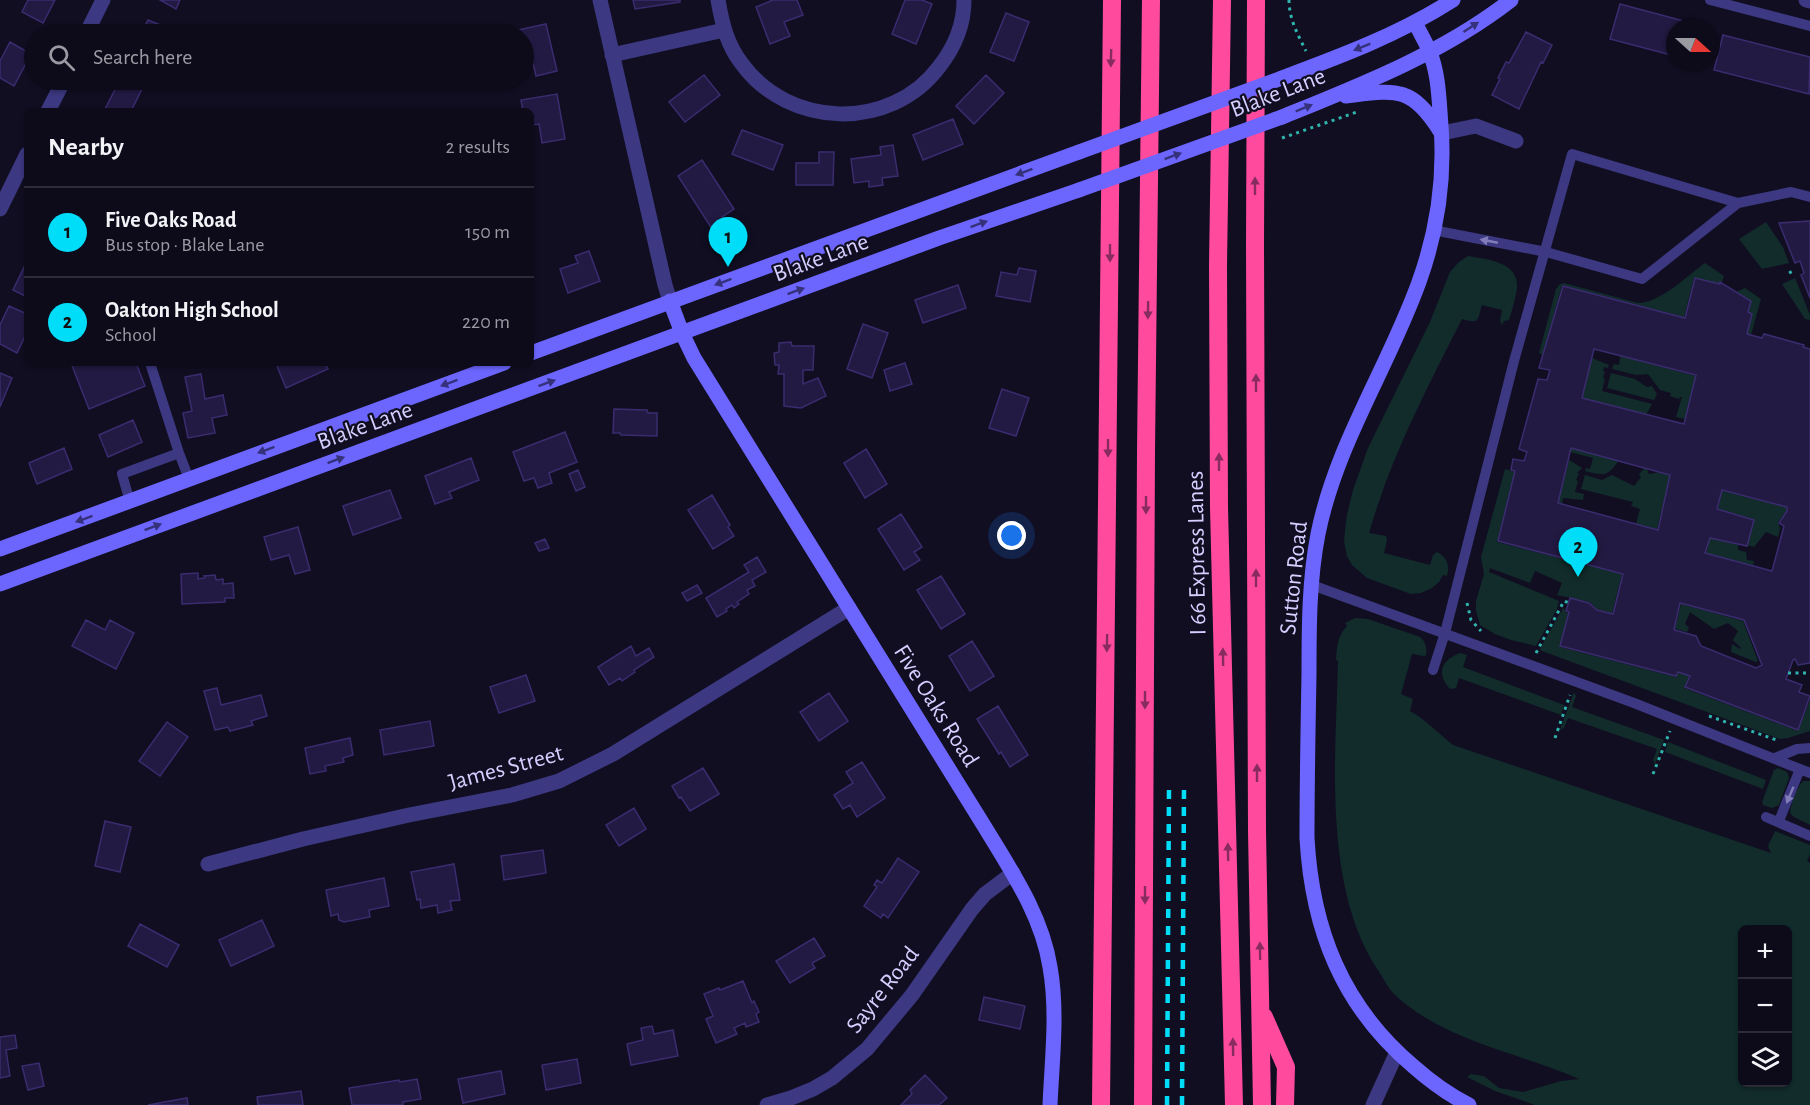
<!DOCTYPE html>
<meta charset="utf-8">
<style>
body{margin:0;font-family:"Alegreya Sans",sans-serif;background:#161323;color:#f1f3f6}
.controls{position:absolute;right:18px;bottom:18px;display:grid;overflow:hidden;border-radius:9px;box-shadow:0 2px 4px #0004}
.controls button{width:54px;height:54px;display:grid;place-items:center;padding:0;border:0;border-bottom:2px solid #2d2b39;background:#0d0a1a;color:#f1f3f6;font:30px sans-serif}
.compass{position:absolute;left:1666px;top:18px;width:54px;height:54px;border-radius:50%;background:#0d0a1a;box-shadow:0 2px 4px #0004;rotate:111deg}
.you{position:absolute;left:1012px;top:536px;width:21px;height:21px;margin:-15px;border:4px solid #fff;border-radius:50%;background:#1a73e8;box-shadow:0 0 0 9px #1a73e833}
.badge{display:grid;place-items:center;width:39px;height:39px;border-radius:50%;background:#00ddf9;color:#111;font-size:20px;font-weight:700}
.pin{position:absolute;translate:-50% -50px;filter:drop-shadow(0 2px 3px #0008)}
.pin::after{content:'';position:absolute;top:32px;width:21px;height:18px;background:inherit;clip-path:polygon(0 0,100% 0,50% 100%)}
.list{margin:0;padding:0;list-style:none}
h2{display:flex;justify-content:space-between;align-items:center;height:78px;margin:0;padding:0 24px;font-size:26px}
h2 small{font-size:20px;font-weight:400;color:#9a9aa2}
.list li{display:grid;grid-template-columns:39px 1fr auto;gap:18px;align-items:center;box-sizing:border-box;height:90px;padding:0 24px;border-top:2px solid #2d2b39}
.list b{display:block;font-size:22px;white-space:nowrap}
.list p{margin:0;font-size:20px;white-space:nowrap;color:#9a9aa2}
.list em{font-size:20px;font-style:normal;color:#9a9aa2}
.icon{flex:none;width:33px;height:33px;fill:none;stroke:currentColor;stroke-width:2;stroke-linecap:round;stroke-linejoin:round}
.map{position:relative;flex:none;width:1810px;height:1105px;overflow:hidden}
.search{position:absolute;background:#0d0a1a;box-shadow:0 2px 4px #0004;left:24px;top:24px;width:510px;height:66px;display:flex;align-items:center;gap:15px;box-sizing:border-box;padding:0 21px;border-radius:33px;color:#9a9aa2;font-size:22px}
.panel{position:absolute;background:#0d0a1a;box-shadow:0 2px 4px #0004;left:24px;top:108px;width:510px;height:258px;border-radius:9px}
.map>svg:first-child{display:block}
.green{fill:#112c2b;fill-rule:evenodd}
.building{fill:#231a43;stroke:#3a2c6f;stroke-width:1.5;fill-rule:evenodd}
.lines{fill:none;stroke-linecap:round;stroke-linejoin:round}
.path{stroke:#2eb4ad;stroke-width:3;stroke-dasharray:3 4.5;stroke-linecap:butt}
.lane{stroke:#3c3881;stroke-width:10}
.street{stroke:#3c3881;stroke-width:15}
.secondary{stroke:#6c66ff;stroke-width:15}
.highway{stroke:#ff4a9e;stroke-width:18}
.rail{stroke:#00ddf9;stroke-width:4.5;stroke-dasharray:9 8;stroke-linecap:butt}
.secondary-bridge{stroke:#6c66ff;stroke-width:15}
.oneway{fill:#35317a}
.oneway2{fill:#882c60}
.oneway3{fill:#817cba}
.labels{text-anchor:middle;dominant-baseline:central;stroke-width:4.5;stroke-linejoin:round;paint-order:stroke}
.street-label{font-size:24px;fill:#d5cfff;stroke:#110e22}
</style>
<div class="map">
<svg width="1810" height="1105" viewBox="0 0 1810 1105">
<rect width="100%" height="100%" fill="#110e22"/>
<path class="green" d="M1766,222L1783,247L1789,263L1762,269L1739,239Z
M1468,256C1486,259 1519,262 1517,287C1516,298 1512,310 1509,320L1504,321L1502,325L1500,321L1502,310L1482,305C1477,321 1480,324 1462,319C1426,390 1391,456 1369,533L1386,536L1387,540L1384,553L1430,565L1433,555L1437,552C1447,557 1450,565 1447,576L1443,575L1439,582L1432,588L1421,593L1411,594L1367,578L1352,565L1347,556L1344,542L1345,530L1347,515L1353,490L1368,448L1430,322L1450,272L1459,262Z
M1705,263L1724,276L1722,282L1719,281L1720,284L1694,278L1684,317L1562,285L1543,355L1539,353L1556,289L1560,284L1564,283L1638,303C1660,303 1687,276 1705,263Z
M1795,278L1810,315V320L1805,319L1782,284Z
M1745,288L1761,299L1751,335L1747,334L1748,312L1750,301L1736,292Z
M1620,356L1696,376L1685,419L1676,417L1682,397H1680L1679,399L1670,396L1671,393L1660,390L1648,374L1636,375L1612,369L1614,364L1619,365Z
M1592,358L1609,365L1608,368L1604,367L1603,371H1605L1603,378L1605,379L1602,391L1652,404L1646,415L1582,398Z
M1611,373L1635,379L1647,387L1652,386L1657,394L1654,400L1607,388Z
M1571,448L1618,461C1608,478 1602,475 1585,471L1586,468L1590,469L1593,458L1570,452Z
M1569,460L1582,468L1577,473H1579L1576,480L1578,481L1575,492L1584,494L1583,500L1563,498L1562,504L1558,503Z
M1645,468L1647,469L1649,474L1660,472L1670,475L1657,529L1636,524L1640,509L1631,506L1633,502L1581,489L1585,475L1602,480L1612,475L1634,486L1641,477L1639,474Z
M1505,469L1515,472L1497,542L1622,574L1612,613L1597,609L1590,602L1557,595L1562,583L1535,571L1530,583L1490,568L1489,572L1559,601L1557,609L1536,646L1511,640L1495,634L1480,625L1476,611V601L1484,574L1481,557Z
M1722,491L1786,507V512L1778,522L1780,529L1778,537L1766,532L1754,547L1747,545L1753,519L1718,509Z
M1710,538L1738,545V550L1746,552L1747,560L1754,561L1753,565L1706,554Z
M1681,604L1743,621L1758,661L1756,662L1731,652L1732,644L1740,649L1741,648L1733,640L1738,631L1728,623L1714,629L1690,612L1685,624L1689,627L1687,632L1675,629Z
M1563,608L1565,609V612L1568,613L1560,647L1676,677L1678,673L1689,676L1684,688L1798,731L1810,700V731L1788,738L1780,739L1542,651L1540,649Z
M1355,618L1368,619L1420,637C1426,642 1427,648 1426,655L1424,656L1412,654L1401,694L1413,699L1410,711C1426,720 1439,734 1453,745L1771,853L1768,846L1775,831L1810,845V854L1807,861L1810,863V1105H1535L1495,1091L1467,1077L1471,1074L1484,1076L1499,1088L1523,1092L1561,1081L1579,1079C1531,1058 1477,1047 1431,1021C1419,1014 1404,1004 1394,994C1388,988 1384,979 1379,972C1322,887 1336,758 1338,661L1336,660C1337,646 1337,637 1347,626L1345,623ZM1742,930H1788V1082H1742Z
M1460,653L1467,655L1463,667L1564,705L1561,715L1459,678L1456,688L1450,689C1436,674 1441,660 1460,653Z
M1574,692L1576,696L1572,707L1664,740L1655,764L1653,760L1657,749L1568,718L1564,728L1560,730Z
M1668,742L1766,780L1763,789L1665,752Z
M1778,768L1787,772L1789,778L1779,805L1772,808L1763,805L1762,802L1774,770Z
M1803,781H1810V825L1794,817L1790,813C1791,803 1796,789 1803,781Z"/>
<path class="building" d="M28,0H55L43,23L22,12Z
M160,0H180L176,9Z
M633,0H680V2L635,9Z
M773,0H797L803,15L784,22L790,36L770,44L756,7Z
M905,0H922L932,4L916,44L892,34Z
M1620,4L1706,27H1675V56L1610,39Z
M1006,13L1029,22L1014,61L990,52Z
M148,20L170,29L168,34H141Z
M546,24L557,71L536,76L533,63L524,65V34H506L505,33Z
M1526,32L1552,45L1543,63L1541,62L1519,109L1492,95L1500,79L1498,78L1506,62L1509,63Z
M1723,35L1810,57L1809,94L1714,70Z
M10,42L31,54L14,86L0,78V61Z
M704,75L720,95L685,122L669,102Z
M986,75L1004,93L974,124L956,106Z
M120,80H124L142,89L131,111H104Z
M557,94L565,139L542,143L539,124L531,125V111H523L521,100Z
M953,119L963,144L923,160L913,135Z
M742,130L783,145L773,170L732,154Z
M893,145L898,176L882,178L883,185L869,187V181L854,183L851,159L881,155L880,147Z
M819,152H834L833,185H796V163H819Z
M702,160L734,209L722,217L727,224L714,232L678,176Z
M1810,221V298L1801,275L1804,273L1800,261L1795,263L1779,223Z
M589,251L600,281L568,293L560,269L578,263L575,256Z
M27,261V297L13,290Z
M1019,268L1036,271L1030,302L996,296L1001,272L1017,275Z
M1695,278L1720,284V282L1751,301L1748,312L1752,314L1747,334L1762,338L1764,334L1804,345L1803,347L1810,349V663L1798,665L1795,659L1793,660L1786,679L1802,685L1799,692L1810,696L1798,730L1685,687L1690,676L1678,672L1676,676L1560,646L1569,612L1566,611L1570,598L1589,603L1597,610L1613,614L1623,574L1498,541L1515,471L1511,470L1513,459L1524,461L1527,452L1519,449L1538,379L1547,380L1550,370L1539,368L1563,286L1685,318ZM1594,349L1696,375L1684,424L1582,398ZM1571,448L1670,475L1658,530L1558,503ZM1722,490L1787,507V511L1779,523L1784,526L1772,571L1705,553L1710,538L1747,546L1754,520L1717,509ZM1680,603L1744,620L1762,665L1756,668L1701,646L1696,636L1674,630Z
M958,285L966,308L923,323L915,300Z
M9,306L27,314V332L17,353L0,344V325Z
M863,324L888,333L872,378L847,369Z
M791,342L792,346H814L813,370H803V384L818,378L826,396L801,408L784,406V374H778L779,365H775L774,353L779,352V343Z
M71,363H136L145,386L89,409Z
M282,363H325L328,369L286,388L277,366Z
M905,363L912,384L890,391L884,370Z
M0,373L12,378L0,407Z
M201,374L205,399L223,395L227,415L212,418L215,433L188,438L183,413L192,411L185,377Z
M1002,389L1029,398L1016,436L989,428Z
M614,409L647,410L648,413H657V436L621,435L620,433H613Z
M133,420L142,442L108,457L99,435Z
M565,432L577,462L549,473L552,483L538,488L534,478L524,481L513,452Z
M64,448L72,469L37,484L29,463Z
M866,449L887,484L865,498L844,463Z
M471,458L479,480L449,492L452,498L435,504L425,476Z
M578,470L585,487L576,491L569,474Z
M390,490L401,518L353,535L343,506Z
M712,495L730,525L728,527L734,536L713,549L688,510Z
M901,514L922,547L914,552L920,560L904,570L878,529Z
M298,527L310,570L295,574L289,555L271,560L264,537Z
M545,539L549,548L539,551L535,543Z
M757,557L766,572L752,580L755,586L747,590L749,594L737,602L739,604L734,608L732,605L726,609L727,611L717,617L706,598L749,572L744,565Z
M198,573V579L205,578L204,576L215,575L216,580L223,579V584L233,583L234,598H225V602L182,604L181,574Z
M941,576L965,614L941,629L917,590Z
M697,585L702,593L687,601L682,593Z
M86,620L105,630L110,620L134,633L116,669L72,646Z
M972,641L994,676L970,691L949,656Z
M631,646L636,656L649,648L654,657L634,670L635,672L622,681L620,678L609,685L598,667Z
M526,675L535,701L499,713L490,687Z
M217,688L221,705L261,695L267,716L251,721L253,725L230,731L228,727L215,730L204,691Z
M829,693L848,721L819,741L800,712Z
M998,706L1028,755L1010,767L1001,752L999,754L977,719Z
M430,721L434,746L384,755L380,730Z
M167,722L188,737L160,776L139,761Z
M350,738L353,755L343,758L344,762L325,766L326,771L310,774L305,748Z
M862,762L885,798L857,817L850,805L843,809L834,795L853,783L846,772Z
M703,768L719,794L690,811L681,797L679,798L672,786Z
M634,808L646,829L619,846L606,825Z
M105,821L131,827L120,872L95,866Z
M543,850L546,873L504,880L501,856Z
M898,858L919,872L888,918L883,914L881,918L864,906L877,887L874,885L877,880L882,883Z
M454,864L460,900L450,901L452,910L438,913L437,905L421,908L420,899L417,900L411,872Z
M384,878L389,906L369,910L370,917L344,922L339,920L338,914L331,916L326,890Z
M262,920L274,946L231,966L219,940Z
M140,924L179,945L167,967L128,946Z
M814,938L825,956L812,963L815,968L790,983L776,961Z
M743,981L752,1003L754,1001L759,1012L756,1014L759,1022L746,1027L745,1023L734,1028L737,1034L716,1043L706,1019L713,1016L704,994L719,988L720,990Z
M984,997L1025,1006L1020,1029L979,1020Z
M652,1026L654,1034L673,1030L678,1056L631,1065L627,1044L643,1040L641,1028Z
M15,1035L17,1048L6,1050L10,1076L0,1078V1037Z
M577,1059L581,1083L546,1090L542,1065Z
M39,1063L44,1086L28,1090L22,1066Z
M501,1071L505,1094L463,1103L458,1079Z
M925,1075L947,1098L939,1105H901L912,1094L910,1090Z
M417,1079L421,1099L403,1102V1105H352L349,1088L399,1080L400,1082Z
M301,1091L303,1105H258L257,1097Z
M187,1098L188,1105H148Z"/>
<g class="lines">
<path class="path" d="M1289,0C1289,19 1298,35 1306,51
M1282,138L1357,112
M1789,273L1795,270
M1467,603L1471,620L1481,631
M1536,653L1564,601L1569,603
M1788,673H1810
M1709,716L1779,741
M1555,738L1570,695
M1653,774L1670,731"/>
<path class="lane" d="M1710,0L1810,26
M1433,230L1546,252L1642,279L1738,203
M150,363L179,453
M130,502L122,474L179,453L189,479
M1312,585L1634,703L1810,773
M1433,670L1445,633L1514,361L1572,154L1738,203L1791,192L1810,197
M1775,758L1797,749L1810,748
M1766,817L1810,836
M1779,821L1800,769"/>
<path class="street" d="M600,0L665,285L670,301
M718,0C722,23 727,45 742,64C789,128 890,132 939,67C954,48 964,25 964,0
M1806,0L1810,1
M86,34L103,0
M612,55L724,30
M48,111L64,80
M1442,133L1476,126L1516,141
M0,209L27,154
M208,864L303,839L409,815L512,795L559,781L613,754L849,608
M767,1105L791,1098L813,1089L832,1078L867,1049L912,995L972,909L985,894L1013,873
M1373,1105L1397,1052"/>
<path class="secondary" d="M1415,22C1419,31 1425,41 1429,50C1439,74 1439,101 1441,126C1445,179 1437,232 1419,282C1388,368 1336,444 1318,534C1309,580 1309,628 1309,674C1308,729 1307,783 1307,838C1312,929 1342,1006 1413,1066C1430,1081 1449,1095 1469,1105
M1282,78C1341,56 1400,34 1453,0
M1346,96C1395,90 1411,85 1440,131
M1282,117C1361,85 1443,53 1511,0
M670,301L682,333L694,358L986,829C1012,872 1042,916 1050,967C1058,1012 1052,1059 1050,1105
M531,353L1079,152
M0,549L504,363
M0,584L939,238L1079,190"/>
<path class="highway" d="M1222,0L1218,266L1219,508L1234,1105
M1256,0L1255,245L1257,831L1262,1105
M1264,1017L1286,1067L1285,1105
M1101,1105L1112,0
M1143,1105L1146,451L1151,0"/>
<path class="rail" d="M1167,1105L1169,790
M1182,1105L1184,789"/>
<path class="secondary-bridge" d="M1079,152L1282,78
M1079,190L1282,117"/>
</g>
<defs><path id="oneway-solid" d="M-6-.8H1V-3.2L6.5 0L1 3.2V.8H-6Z" transform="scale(1.5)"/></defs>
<g class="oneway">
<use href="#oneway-solid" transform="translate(1471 27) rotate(-33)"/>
<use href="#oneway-solid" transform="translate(1362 47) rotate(158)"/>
<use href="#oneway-solid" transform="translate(1304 108) rotate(-22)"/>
<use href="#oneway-solid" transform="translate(1173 156) rotate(-20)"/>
<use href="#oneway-solid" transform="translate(1024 172) rotate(160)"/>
<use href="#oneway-solid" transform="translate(979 224) rotate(-20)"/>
<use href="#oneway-solid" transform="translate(723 282) rotate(160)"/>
<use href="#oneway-solid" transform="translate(796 291) rotate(-20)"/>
<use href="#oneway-solid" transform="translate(449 383) rotate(160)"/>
<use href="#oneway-solid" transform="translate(547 383) rotate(-20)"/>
<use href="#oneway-solid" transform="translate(266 450) rotate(160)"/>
<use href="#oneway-solid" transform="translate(336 460) rotate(-20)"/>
<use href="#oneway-solid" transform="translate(84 519) rotate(160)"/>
<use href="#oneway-solid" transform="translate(153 527) rotate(-21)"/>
</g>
<g class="oneway2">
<use href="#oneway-solid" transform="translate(1111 58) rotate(91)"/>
<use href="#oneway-solid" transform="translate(1255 186) rotate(-90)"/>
<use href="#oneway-solid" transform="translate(1110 253) rotate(90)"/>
<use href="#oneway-solid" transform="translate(1148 310) rotate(91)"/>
<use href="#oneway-solid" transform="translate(1256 383) rotate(-90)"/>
<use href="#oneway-solid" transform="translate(1108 448) rotate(90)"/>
<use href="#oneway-solid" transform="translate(1219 462) rotate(-90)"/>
<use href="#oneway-solid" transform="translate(1146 505) rotate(90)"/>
<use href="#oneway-solid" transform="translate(1256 578) rotate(-90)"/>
<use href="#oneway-solid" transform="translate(1107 643) rotate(91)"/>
<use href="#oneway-solid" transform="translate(1223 657) rotate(-91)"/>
<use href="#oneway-solid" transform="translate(1145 700) rotate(90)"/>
<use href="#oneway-solid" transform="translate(1257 773) rotate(-90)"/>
<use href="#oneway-solid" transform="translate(1228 852) rotate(-91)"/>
<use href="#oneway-solid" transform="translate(1145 895) rotate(90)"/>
<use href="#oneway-solid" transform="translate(1260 951) rotate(-91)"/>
<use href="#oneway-solid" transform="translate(1233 1047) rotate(-91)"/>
</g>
<g class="oneway3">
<use href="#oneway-solid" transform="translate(1489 241) rotate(-169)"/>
<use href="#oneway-solid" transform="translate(1790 795) rotate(113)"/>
</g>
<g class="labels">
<g class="street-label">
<text transform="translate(1278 93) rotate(-21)">Blake Lane</text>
<text transform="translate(821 258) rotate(-20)">Blake Lane</text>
<text transform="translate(365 426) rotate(-20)">Blake Lane</text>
<text transform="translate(1197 553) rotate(-91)">I 66 Express Lanes</text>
<text transform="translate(1294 578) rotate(-84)">Sutton Road</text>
<text transform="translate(936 706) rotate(58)">Five Oaks Road</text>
<text transform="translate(506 768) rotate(-15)">James Street</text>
<text transform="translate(883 990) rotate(-52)">Sayre Road</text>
</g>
</g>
</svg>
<div class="controls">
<button>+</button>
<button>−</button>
<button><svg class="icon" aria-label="layers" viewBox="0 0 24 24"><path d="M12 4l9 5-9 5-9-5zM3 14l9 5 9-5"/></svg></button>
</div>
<svg class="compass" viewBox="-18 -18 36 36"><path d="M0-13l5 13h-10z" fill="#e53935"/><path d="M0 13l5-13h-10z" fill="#9a9aa2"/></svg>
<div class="you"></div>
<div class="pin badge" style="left:728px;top:267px">1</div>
<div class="pin badge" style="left:1578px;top:577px">2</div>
<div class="search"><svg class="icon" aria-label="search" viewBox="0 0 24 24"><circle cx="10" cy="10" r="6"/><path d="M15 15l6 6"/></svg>Search here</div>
<section class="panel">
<h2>Nearby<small>2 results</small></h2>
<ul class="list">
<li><span class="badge">1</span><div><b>Five Oaks Road</b><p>Bus stop · Blake Lane</p></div><em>150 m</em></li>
<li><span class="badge">2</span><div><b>Oakton High School</b><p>School</p></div><em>220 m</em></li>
</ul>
</section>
</div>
